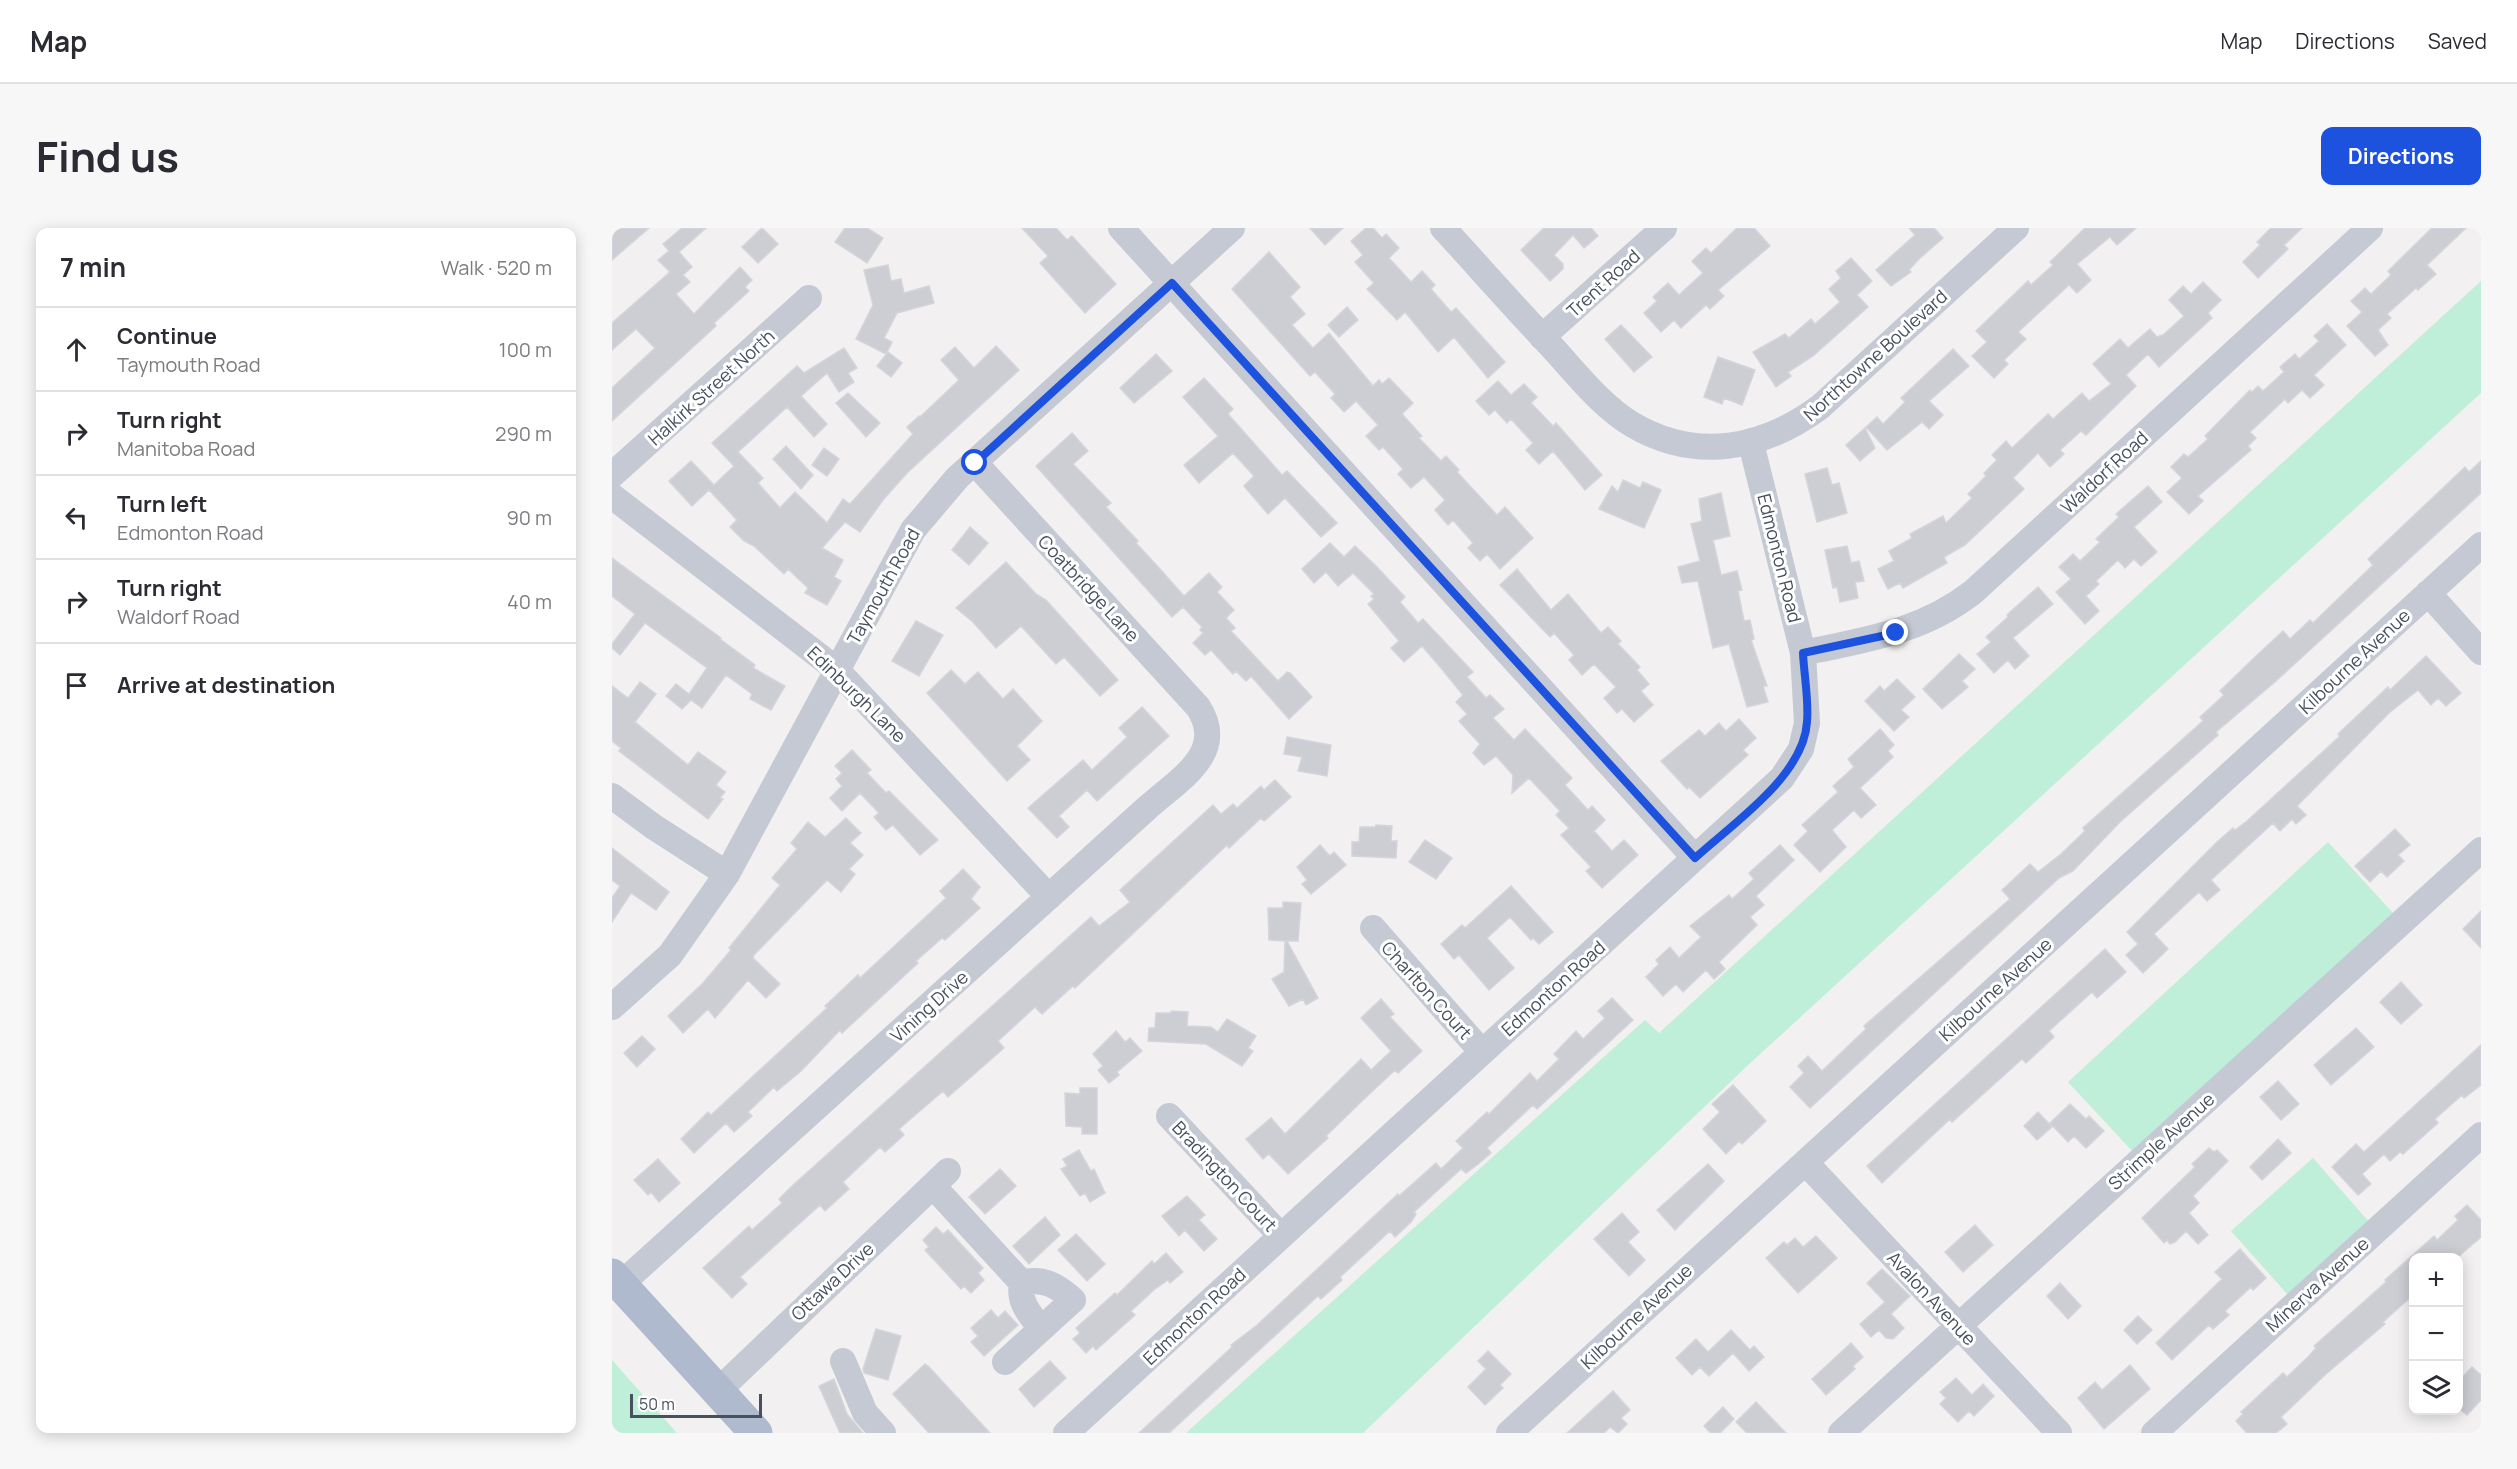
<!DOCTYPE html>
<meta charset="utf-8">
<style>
body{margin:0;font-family:Manrope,sans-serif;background:#f7f7f7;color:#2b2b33}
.controls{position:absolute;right:18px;bottom:18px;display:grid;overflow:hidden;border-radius:12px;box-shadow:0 3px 15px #0003}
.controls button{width:54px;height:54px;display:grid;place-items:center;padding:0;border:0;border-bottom:2px solid #e1e1e2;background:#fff;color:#2b2b33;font:30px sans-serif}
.scale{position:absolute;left:18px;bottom:15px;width:132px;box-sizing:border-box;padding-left:6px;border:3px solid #48505d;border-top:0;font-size:16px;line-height:21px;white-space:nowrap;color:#48505d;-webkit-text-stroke:4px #fff;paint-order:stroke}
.stop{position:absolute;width:18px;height:18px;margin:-14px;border:4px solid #1d52df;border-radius:50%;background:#fff}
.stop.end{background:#1d52df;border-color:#fff;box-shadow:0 2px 6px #0008}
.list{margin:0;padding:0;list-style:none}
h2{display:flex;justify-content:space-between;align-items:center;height:78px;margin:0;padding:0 24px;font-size:26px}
h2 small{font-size:20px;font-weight:400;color:#7c7c81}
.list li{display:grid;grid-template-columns:39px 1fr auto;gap:18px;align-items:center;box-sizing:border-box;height:84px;padding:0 24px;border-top:2px solid #e1e1e2}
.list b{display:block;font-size:22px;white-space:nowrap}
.list p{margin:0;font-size:20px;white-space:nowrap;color:#7c7c81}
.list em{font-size:20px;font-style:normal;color:#7c7c81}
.icon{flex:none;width:33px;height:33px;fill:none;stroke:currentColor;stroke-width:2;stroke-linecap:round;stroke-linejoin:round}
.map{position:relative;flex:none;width:1869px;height:1205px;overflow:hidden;border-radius:12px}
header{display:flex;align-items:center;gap:36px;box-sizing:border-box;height:84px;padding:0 30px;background:#fff;border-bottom:2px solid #e1e1e2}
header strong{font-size:28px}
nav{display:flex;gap:33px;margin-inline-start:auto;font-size:21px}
.intro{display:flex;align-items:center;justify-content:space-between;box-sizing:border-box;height:144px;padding:0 36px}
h1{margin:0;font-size:42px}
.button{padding:15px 27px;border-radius:12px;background:#1d52df;color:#fff;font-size:21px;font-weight:700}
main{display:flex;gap:36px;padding:0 36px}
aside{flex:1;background:#fff;border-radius:12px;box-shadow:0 3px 15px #0003}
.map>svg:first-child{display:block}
.green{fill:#bfeed9}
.building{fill:#cdced4;stroke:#d4d5db;stroke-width:1.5}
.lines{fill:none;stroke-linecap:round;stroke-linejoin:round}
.minor{stroke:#c4c9d4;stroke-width:26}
.major{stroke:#b0bace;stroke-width:33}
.route{stroke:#1d52df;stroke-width:8}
.labels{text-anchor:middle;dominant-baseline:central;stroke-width:6;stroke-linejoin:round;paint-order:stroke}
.street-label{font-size:18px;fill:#48505d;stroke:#fff}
</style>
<header>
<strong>Map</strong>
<nav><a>Map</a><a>Directions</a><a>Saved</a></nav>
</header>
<div class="intro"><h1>Find us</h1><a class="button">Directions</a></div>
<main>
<aside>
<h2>7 min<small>Walk · 520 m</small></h2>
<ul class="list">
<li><svg class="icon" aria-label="ahead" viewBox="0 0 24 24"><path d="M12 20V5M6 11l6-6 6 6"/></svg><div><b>Continue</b><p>Taymouth Road</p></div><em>100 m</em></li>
<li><svg class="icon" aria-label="right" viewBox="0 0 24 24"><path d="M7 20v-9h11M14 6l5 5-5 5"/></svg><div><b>Turn right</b><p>Manitoba Road</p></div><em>290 m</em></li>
<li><svg class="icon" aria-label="left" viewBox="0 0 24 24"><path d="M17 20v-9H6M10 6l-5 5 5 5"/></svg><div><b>Turn left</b><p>Edmonton Road</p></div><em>90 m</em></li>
<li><svg class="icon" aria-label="right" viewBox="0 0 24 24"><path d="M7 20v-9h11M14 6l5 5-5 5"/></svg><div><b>Turn right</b><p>Waldorf Road</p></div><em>40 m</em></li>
<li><svg class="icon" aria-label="arrive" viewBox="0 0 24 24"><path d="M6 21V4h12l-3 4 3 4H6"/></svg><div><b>Arrive at destination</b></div></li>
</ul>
</aside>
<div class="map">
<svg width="1869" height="1205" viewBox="0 0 1869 1205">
<rect width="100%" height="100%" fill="#f2f0f0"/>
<path class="green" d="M1869,53V165L1134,839L751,1205H574L1033,792L1047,805Z
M1716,614L1781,685L1522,925L1456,854Z
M1701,930L1758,995L1677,1068L1619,1003Z
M0,1132L65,1205H0Z"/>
<path class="building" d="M0,0H37L0,32Z
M70,0H94L67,24L80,39L71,47L78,54L64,66L82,86L128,39L140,52L133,59L137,63L102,95L104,98L0,193V160L43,120L24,101L0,122V95L58,44L46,32L57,23L51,16Z
M150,0L166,16L146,35L130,19Z
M233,0H255L271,10L255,35L223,14Z
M410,0H444L455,12L460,8L504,56L473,85L428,35L436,28Z
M698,0H731L713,17Z
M754,0H761L770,10L774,6L787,20L777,30L799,54L810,43L823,57L819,61L839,84L844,80L893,134L876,150L842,109L826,124L793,84L785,92L755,61L762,55L743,34L751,27L739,13Z
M932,0H979L986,8L972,20L961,7L942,27L951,36V41L938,53L909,22Z
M1125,0H1142L1158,18L1106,62L1112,68L1098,81L1094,77L1069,100L1062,92L1049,104L1032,85L1045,73L1041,69L1056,55L1067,67L1091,45L1080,33L1094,20L1099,25Z
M1297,0H1322L1331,10L1308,30L1297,42L1299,44L1279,58L1264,42L1303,7Z
M1473,0H1524L1505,17L1498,9L1465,36L1479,52L1465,65L1457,57L1406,104L1414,111L1392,132L1396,136L1382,150L1360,128L1375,114L1364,103L1416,53L1419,57L1441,37L1438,34Z
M1659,0H1690L1672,17L1676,21L1646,50L1631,34L1648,17L1645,14Z
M1820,0H1854L1815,37L1824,46L1806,62L1804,60L1775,86L1779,90L1766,102L1776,117L1763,128L1735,98L1750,84L1739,73L1753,60L1759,66L1779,47L1776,43Z
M657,24L688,59L678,69L693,86L680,97L701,120L717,105L761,158L767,152L770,156L777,150L801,175L790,186L810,208L807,210L829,233L834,228L847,242L845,244L885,287L893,279L921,310L888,341L875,326L868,333L856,320L861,315L841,292L836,297L823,282L833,272L812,249L799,260L786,246L791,241L771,219L767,222L754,208L766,197L744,173L732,184L719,170L723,166L703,144L698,148L620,61Z
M1239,30L1260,53L1245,67L1256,79L1201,128L1176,144L1179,148L1164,159L1141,124L1173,106L1177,110L1199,91L1203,96L1228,74L1217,61L1229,50L1224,43Z
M276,37L279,53L289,51L292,65L317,58L322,75L285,85L272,110L280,114L274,126L244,111L261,77L252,42Z
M1591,54L1609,72L1596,85L1600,90L1547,139L1536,126L1514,147L1524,158L1474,207L1469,203L1448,222L1452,226L1438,239L1426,225L1401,250L1412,261L1353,317L1332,329L1335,335L1291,360L1288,355L1276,361L1266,341L1282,333L1277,323L1300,310L1298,306L1331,288L1334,295L1360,270L1356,266L1374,248L1372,245L1385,232L1380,227L1394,213L1400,220L1436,186L1441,191L1470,165L1477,173L1499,156L1481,136L1508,111L1516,120L1538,101L1545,109L1551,107L1572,88L1557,72L1571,58L1579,66Z
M735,79L746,92L727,109L716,97Z
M1715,96L1734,117L1702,147L1712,157L1698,170L1690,162L1676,175L1673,171L1638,204L1644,210L1636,218L1639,222L1586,268L1591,273L1577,286L1555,264L1570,250L1559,239L1572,226L1576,229L1596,211L1593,208L1638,162L1640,164L1646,158L1651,163L1672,144L1668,139L1683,126L1687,131L1707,113L1702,108Z
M1009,97L1040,129L1022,144L993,111Z
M384,118L407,142L295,245L271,272L248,304L233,294L210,320L231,332L222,349L229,353L215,377L193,365L196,360L176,341L172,346L142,318L132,313L118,299L125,292L97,262L80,278L57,253L79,233L102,257L122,238L100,215L185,138L192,145L232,120L245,140L236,145L242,154L227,164L215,145L189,168L215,196L202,209L175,179L126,224L151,250L146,255L168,280L183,264L215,295L231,271L238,276L301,206L295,199L307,188L308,189L347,152L329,132L343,119L362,140Z
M1341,121L1357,138L1317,173L1331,187L1317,201L1310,194L1275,222L1254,199L1265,189L1271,196L1293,174L1289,170Z
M276,124L290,135L279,149L265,138Z
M544,126L560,143L522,175L508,160Z
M1106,129L1143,142L1130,177L1112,170L1110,176L1092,169Z
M592,150L621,181L616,186L670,247L675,243L725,295L709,309L673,270L656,286L632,258L642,248L621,225L587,255L572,237L606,208L571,169Z
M886,153L899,167L912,156L925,169L919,175L941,198L944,195L990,247L973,262L941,223L927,236L914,222L921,215L899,191L895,195L883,182L877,187L864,173Z
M236,165L268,195L254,209L224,175Z
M1253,200L1263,220L1248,233L1234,217Z
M460,205L476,223L461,236L499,275L494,279L526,313L524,315L548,341L572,368L597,345L610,359L605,364L622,382L614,390L623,400L619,403L666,453L675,444L678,445L700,469L677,491L639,448L634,453L624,443L621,446L599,422L593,427L581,415L591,405L588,402L590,399L571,379L560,389L424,238Z
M174,218L201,247L189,261L161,231Z
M212,220L227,231L215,248L200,237Z
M1869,233V265L1664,453L1604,504L1606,507L1508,594L1461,643L1447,650L1198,880L1178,859L1192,845L1186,838L1196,828L1210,843L1254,801L1252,798L1398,671L1390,662L1418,636L1426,644L1449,626L1473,603L1471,600L1591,493L1588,489L1612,467L1608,463L1643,429L1671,403L1678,411L1698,392L1701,395L1761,337L1756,331L1853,239L1857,244Z
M1215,240L1220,257L1227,255L1235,285L1205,294L1193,246Z
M1011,252L1028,260L1031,254L1049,262L1032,300L987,281L1000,258L1006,264Z
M1536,258L1550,274L1522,299L1545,324L1529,338L1522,331L1513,340L1506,332L1484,353L1487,356L1474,368L1487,383L1473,396L1444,364L1459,351L1447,339L1461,326L1468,333L1488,314L1484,311L1507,289L1504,286Z
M1109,265L1118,308L1101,312L1109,347L1125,343L1130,362L1126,363L1132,393L1138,392L1142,411L1139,412L1155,458H1151L1156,474L1135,479L1117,416L1101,420L1086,353L1070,355L1066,339L1088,333L1079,296L1090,293L1087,271Z
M358,299L376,315L357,337L340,322Z
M718,315L732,329L743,318L763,337L793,369L788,374L806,395L811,391L861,444L855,449L874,470L878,467L892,481L881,490L902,512L913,501L960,550L953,557L976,582L980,578L993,592L982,603L1000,623L1012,612L1026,627L990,660L974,643L979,639L949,607L957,600L944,587L948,583L917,550L900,565L901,547L884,528L872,537L861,525L868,516L847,493L855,486L844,474L851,467L829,440L810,418L792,434L779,420L787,413L756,376L762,371L759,368L762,366L741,345L726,358L714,344L702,355L690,341Z
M1235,318L1239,335L1247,333L1252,353L1243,354L1246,370L1228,374L1225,359L1221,360L1213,322Z
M0,330L109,410L108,411L143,437L141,440L173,458L159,482L138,471L140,466L114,447L90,480L79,472L70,481L54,468L64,456L77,466L95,440L33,395L8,427L0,420V416L23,386L0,368Z
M394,334L424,366L434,372L506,452L488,468L452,429L444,436L409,398L384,420L361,394L344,380Z
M905,341L939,382L956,366L989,405L996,399L1009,413L1006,416L1028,439L1025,442L1037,456L1029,463L1041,477L1022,494L1010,481L1005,485L992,470L1004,459L982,436L970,447L957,432L962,427L942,405L938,409L888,357Z
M1426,359L1441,376L1401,410L1417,428L1403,441L1396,432L1382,445L1365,426L1379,414L1374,409L1396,389L1395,387Z
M304,393L331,407L307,448L280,433Z
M1347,426L1363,441L1350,453L1356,459L1330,481L1311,461Z
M1814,428L1849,465L1834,478L1826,470L1819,477L1806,462L1777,485L1685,578L1694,587L1684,596L1680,591L1668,603L1661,595L1599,652L1608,662L1595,673L1587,664L1542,706L1556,721L1531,745L1514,727L1526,716L1515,704L1606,613L1621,600L1623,602L1635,593L1728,508L1726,506L1776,459L1778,462Z
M339,442L353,456L366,444L391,471L401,461L430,493L405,518L418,532L395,553L315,465Z
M1285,451L1303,469L1289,482L1297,489L1282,503L1253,473L1268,458L1272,463Z
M28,454L44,466L23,494L76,537L86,524L114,544L104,557L113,564L108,570L111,571L96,591L7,523L9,520L0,513V458L16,470Z
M530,479L557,508L485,573L475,562L447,588L457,599L445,610L416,580L471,532L480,542L515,509L507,500Z
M1127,491L1144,510L1131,522L1136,527L1088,570L1077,559L1075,561L1049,533L1087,502L1093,508L1107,495L1114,503Z
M1268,501L1282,517L1276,523L1281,529L1248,560L1264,577L1249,590L1242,582L1220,602L1234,619L1208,644L1182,617L1196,603L1190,597L1226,564L1221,558L1242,539L1236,531Z
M675,509L719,517L715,548L686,543L690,529L672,526Z
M240,522L259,542L255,545L274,565L277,563L326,612L308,627L281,597L274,602L262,589L267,585L248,565L230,583L218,570L230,558L224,551L230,545L223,538Z
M663,552L679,569L652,593L649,590L617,620L615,617L463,760L461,758L430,786L423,779L386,813L392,820L336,869L331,863L287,901L292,907L273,924L268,919L231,954L237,961L213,983L208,977L128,1049L135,1056L120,1070L91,1040L137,998L140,1002L170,975L167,971L179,959L479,689L487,698L518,674L508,662L601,577L609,586L621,576L625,580L649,558L652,562Z
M234,590L249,605L238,615L251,627L237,641L243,646L229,664L215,652L142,727L141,730L168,756L154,770L136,752L103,790L96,781L71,805L56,788L91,755L119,722L117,720L168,657L160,650L185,621L179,615L196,594L213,609Z
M764,597L780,598L779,613H785L784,630L740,628V614H747L748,599H764Z
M1783,601L1798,617L1786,627L1792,633L1775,649L1769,643L1758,654L1743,638Z
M813,612L840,630L824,651L797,634Z
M708,617L718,628L722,624L734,637L699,666L690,656L695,652L685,639Z
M1168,617L1182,632L1144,668L1152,677L1138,689L1145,697L1107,734L1113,741L1102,751L1094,742L1071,764L1064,756L1051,768L1034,749L1047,736L1044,732L1058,719L1067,730L1089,709L1078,698L1117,667L1120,671L1142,651L1137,645Z
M0,620L57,664L44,682L19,665L0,694V670L8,658L0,652Z
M351,641L368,659L359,671L368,680L333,712L330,710L304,733L306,735L230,805L228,802L189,843L165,863L162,859L136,884L140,888L122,904L114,895L82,925L69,911L96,884L99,887L215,780L213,778L246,747L248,750L334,670L328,663Z
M899,658L941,704L927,716L921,710L919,712L898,689L875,710L902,740L877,762L847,727L842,731L829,716L850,697L853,700Z
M671,674L689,675L686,713H675L706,770L694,777L691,771L677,778L660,751L672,744L673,713L657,712L656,680H671Z
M1869,683V720L1851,701Z
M1493,721L1514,744L1485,770L1480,764L1437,803L1442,809L1414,835L1410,831L1340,894L1338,891L1270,955L1255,938Z
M1789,754L1810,777L1789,796L1768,774Z
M1000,770L1021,792L925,881L921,877L875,920L879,925L865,937L854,945L849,941L802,984L804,986L799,994L783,1009L778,1003L728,1049L730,1052L709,1071L706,1068L557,1205H527L620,1119L619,1117L644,1098L786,966L787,968L824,935L829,941L851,920L844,913L875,884L877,886L918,845L925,853L947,831L942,826L964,803L971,811L993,790L986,783Z
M769,771L782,786L778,789L810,823L786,845L783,842L751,872L714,908L716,910L676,946L657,926L651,931L634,911L659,890L673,906L749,831L759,842L779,823L749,790Z
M559,783L576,784L575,798L599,799L606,804L615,791L644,808L636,820L641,823L630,838L594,816L536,813L537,800H543L544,785H559Z
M1744,800L1762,819L1719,857L1702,837Z
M504,803L513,814L518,810L530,823L505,844L507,847L497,855L486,842L491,838L481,826Z
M30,808L43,821L25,839L12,825Z
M1869,817V857L1852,870L1850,867L1823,891L1826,895L1791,926L1788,924L1778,933L1772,926L1750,946L1759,956L1746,967L1720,939L1744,916L1752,924Z
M1666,853L1687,876L1669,892L1648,869Z
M1121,857L1154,893L1130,916L1127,913L1114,926L1091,901L1108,884L1100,876Z
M468,860H485V906H470V899L454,898L453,865L468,866Z
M1458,876L1474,891L1477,888L1492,903L1474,920L1462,908L1456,914L1438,895Z
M1426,884L1440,899L1425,912L1412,898Z
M1666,911L1679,925L1650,952L1638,939Z
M1597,920L1602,924L1605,922L1616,933L1581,968L1587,975L1577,985L1596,1007L1586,1016L1574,1003L1563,1014L1558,1016L1555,1012L1552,1015L1530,990L1583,939L1580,936Z
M467,922L479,943L482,941L493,965L478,974L473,965L468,968L449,941L455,938L451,931Z
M46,931L68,955L47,974L39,964L36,967L22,952Z
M1096,936L1112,953L1063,1002L1045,982Z
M388,941L404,958L373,986L357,969Z
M575,968L593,987L587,992L605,1011L592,1023L573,1002L567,1008L550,988Z
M1855,977L1869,992V1009L1846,1029H1802V1066L1771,1094L1773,1096L1714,1146L1669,1189L1675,1196L1664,1205H1635L1624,1193L1631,1186L1629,1184L1671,1145L1675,1149L1697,1128L1704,1120L1702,1118L1774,1054L1773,1052L1784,1042L1822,1008L1825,1012L1846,992L1843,988Z
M1010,985L1027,1004L1016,1014L1033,1032L1017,1048L982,1011Z
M433,989L448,1007L417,1036L401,1018Z
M1363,997L1381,1017L1351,1044L1333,1024Z
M324,999L331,1006L336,1002L371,1040L366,1045L372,1052L359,1065L352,1058L349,1061L313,1022L317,1019L311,1012Z
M464,1006L493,1036L475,1053L446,1022Z
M1204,1008L1225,1030L1186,1065L1154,1030L1172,1014L1175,1017L1183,1010L1191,1019Z
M1628,1021L1654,1050L1641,1062L1639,1059L1613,1083L1617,1087L1601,1101L1597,1097L1560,1132L1544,1115L1610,1051L1603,1044Z
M554,1025L571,1044L558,1055L556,1052L543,1061L519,1083L523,1087L484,1122L481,1118L474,1125L461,1111L468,1105L464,1100L503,1065L505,1067L540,1033L542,1036Z
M1270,1041L1298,1068L1279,1086L1292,1100L1281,1111L1274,1110L1267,1102L1259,1109L1248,1096L1273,1074L1255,1055Z
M1448,1055L1469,1078L1456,1091L1435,1068Z
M379,1082L386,1090L393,1083L406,1097L372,1128L359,1114L366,1108L359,1100Z
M1526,1088L1540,1102L1525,1116L1512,1102Z
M264,1101L289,1108L276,1152L252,1145L251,1141Z
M1119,1102L1138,1122L1142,1118L1152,1129L1137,1143L1121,1125L1097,1148L1088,1139L1080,1147L1064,1130L1084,1111L1096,1124Z
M1239,1115L1251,1129L1241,1138L1243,1141L1214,1167L1200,1151Z
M876,1123L899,1146L888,1157L891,1160L873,1177L856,1159L874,1141L866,1133Z
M438,1133L454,1150L422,1179L407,1161Z
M313,1136L317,1139L378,1205H317L281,1166Z
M1518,1137L1538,1161L1492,1201L1466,1170L1483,1154L1490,1162Z
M1860,1139L1869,1147V1172L1855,1187L1846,1180V1154Z
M1344,1150L1360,1167L1371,1156L1382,1168L1362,1188L1357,1183L1346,1194L1328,1176L1334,1170L1328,1164Z
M222,1151L235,1186L251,1205H228L207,1158Z
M1001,1163L1018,1182L1009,1190L1015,1196L1006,1205L998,1199L992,1205H955Z
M1144,1174L1174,1205H1135L1124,1194Z
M1111,1179L1122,1191L1108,1205H1099L1092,1198Z"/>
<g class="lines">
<path class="minor" d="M509,0L1083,630
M831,0C867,39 902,79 939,118C964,145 989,178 1021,197C1085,234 1151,221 1208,179L1404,0
M930,109L1052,0
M0,247L197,70
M0,268L224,441L437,669
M1816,365L1869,424
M1191,425C1252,412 1310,404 1361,364L1758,0
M0,568L42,599L115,646
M761,700L870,824
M0,779L58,727L115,646L301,302L345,250L620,0
M557,888L669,1008
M1194,935L1447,1205
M321,958L410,1055C431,1049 446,1058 461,1072L393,1134
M410,1055C406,1075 418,1086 429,1101
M9,1056L535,580C566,552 616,525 586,479L363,235
M231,1133L253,1185L271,1205
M106,1163L336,943
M454,1205L1170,550L1189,521L1195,495L1191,425L1139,215
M897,1205L1869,317
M1229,1205L1869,622
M1542,1205L1869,907"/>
<path class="major" d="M0,1047L144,1205"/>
</g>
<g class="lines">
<path class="route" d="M363,235L560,55L1083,630C1120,596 1192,548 1195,494C1197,472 1192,447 1191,425L1284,405"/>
</g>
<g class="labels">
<g class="street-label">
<text transform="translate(991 55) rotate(-42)">Trent Road</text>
<text transform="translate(1263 127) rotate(-42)">Northtowne Boulevard</text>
<text transform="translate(99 159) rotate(-42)">Halkirk Street North</text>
<text transform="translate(1492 244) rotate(-43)">Waldorf Road</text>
<text transform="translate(1168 330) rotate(76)">Edmonton Road</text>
<text transform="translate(271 358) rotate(-61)">Taymouth Road</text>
<text transform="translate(477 360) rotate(47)">Coatbridge Lane</text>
<text transform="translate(1742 433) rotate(-43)">Kilbourne Avenue</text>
<text transform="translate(245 466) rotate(44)">Edinburgh Lane</text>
<text transform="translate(941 760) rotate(-42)">Edmonton Road</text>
<text transform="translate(1383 761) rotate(-42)">Kilbourne Avenue</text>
<text transform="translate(815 762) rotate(48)">Charlton Court</text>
<text transform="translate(317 778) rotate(-42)">Vining Drive</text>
<text transform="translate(1549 913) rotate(-42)">Strimple Avenue</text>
<text transform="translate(613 948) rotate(47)">Bradington Court</text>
<text transform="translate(220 1053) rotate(-43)">Ottawa Drive</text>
<text transform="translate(1705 1056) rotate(-42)">Minerva Avenue</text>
<text transform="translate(1320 1070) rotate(47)">Avalon Avenue</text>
<text transform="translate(582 1088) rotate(-43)">Edmonton Road</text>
<text transform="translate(1024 1088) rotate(-43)">Kilbourne Avenue</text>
</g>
</g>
</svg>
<div class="controls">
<button>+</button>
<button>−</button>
<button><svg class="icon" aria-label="layers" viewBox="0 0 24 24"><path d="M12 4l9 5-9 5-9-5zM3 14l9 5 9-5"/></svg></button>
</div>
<div class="scale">50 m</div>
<div class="stop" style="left:363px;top:235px"></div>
<div class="stop end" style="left:1284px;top:405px"></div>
</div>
</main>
